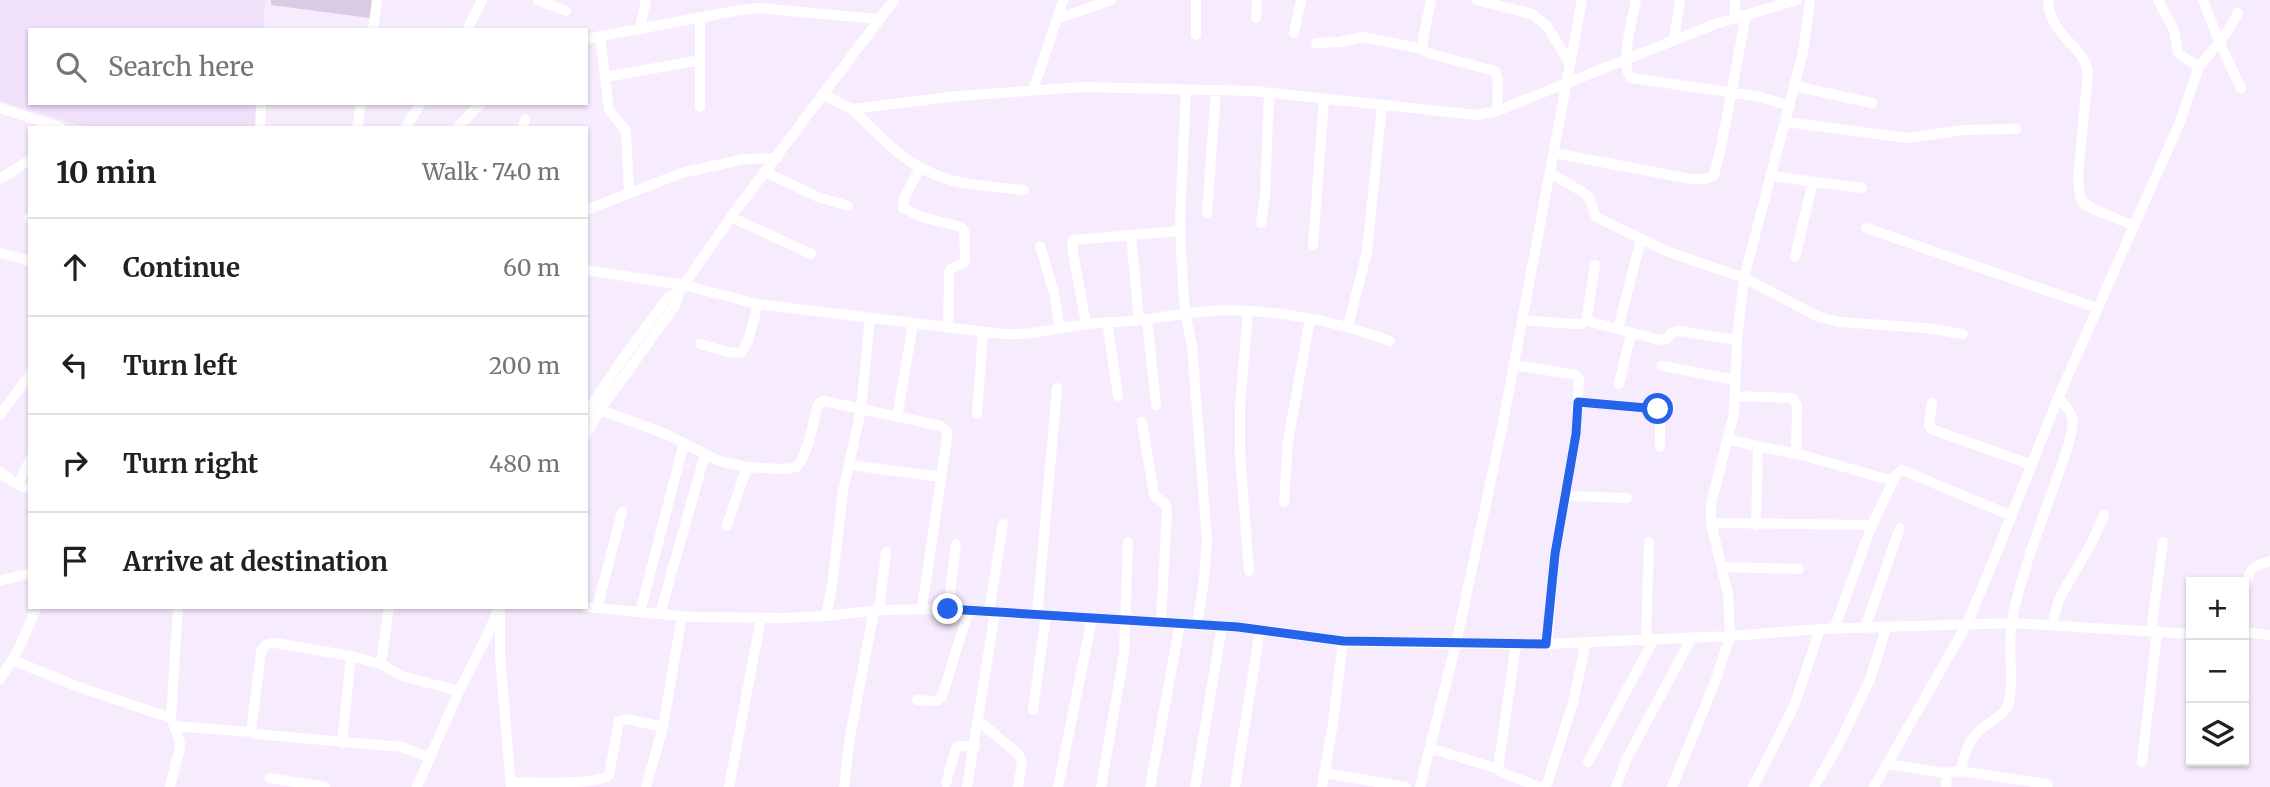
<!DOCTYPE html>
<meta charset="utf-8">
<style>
body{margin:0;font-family:Merriweather,serif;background:#f2f2f2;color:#202124}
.controls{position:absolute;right:21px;bottom:21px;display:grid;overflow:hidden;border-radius:0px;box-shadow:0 2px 5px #0004}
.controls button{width:63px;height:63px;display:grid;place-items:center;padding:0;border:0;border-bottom:2px solid #e0e0e0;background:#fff;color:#202124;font:35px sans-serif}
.stop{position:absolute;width:21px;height:21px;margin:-16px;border:5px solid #2563eb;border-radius:50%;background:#fff}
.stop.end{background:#2563eb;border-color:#fff;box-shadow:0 2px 7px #0008}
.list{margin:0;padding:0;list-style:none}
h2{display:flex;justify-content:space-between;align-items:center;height:91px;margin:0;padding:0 28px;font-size:30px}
h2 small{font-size:23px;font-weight:400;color:#757577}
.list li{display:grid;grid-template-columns:46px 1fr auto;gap:21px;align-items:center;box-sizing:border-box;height:98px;padding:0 28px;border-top:2px solid #e0e0e0}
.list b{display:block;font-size:26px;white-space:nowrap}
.list em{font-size:23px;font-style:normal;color:#757577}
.icon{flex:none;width:38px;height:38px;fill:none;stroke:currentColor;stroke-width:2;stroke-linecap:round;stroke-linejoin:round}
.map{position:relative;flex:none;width:2270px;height:787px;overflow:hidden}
.search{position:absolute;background:#fff;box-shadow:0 2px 5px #0004;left:28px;top:28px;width:560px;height:77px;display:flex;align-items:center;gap:18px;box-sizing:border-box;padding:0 24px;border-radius:0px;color:#757577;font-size:26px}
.panel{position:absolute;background:#fff;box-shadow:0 2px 5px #0004;left:28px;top:126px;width:560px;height:483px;border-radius:0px}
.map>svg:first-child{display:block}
.built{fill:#f0e0fa}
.green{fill:#dacae3}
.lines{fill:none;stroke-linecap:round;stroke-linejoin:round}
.minor{stroke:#fff;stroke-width:10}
.route{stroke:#2563eb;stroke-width:9}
</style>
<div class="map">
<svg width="2270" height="787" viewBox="0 0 2270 787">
<rect width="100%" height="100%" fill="#f7ebfe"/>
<path class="built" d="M0,0H265L263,30H30V103H258L256,128H88L0,101Z"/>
<path class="green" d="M271,0H373L370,18L271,5Z"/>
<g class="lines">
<path class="minor" d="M538,0L566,11
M1431,0L1422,44L1423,49L1428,53L1495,71L1498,79L1497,111
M1476,0L1532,14L1547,26L1569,62
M1636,0C1633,18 1619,65 1631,78L1756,96L1790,106
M2048,0C2050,37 2082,43 2088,72L2078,177L2080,197L2084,203L2093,209L2134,226
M2158,0L2174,30L2178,53L2199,67
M2203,0L2219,42L2241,88
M700,17V107
M1256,18L1257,0
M1057,19L1111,0
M1735,19V0
M640,28L646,0
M373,30L377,0
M467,30L482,0
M1294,33L1301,0
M1196,35V0
M600,36L609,110L626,131L629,193
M586,39L734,11L758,8L878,19
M1674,40L1680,0
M1316,43L1340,42L1362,37L1423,49
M606,77L700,60
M1795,86L1872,103
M1033,90L1063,0
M1186,90L1180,220L1181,252L1185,313L1192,346L1207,540L1204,580L1197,624
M822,94L852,109L958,96L1082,87L1253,91L1477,115L1497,111L1715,24L1797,0
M0,108L61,128
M852,109C874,130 896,155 923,169C954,186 990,186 1024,190
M1786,122L1908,138L1963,130L2016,129
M260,128L261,103
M357,128L361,103
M405,128L421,103
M457,128L481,103
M523,128L525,119
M1554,153L1691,179H1704L1714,176L1722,142L1746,15
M920,168L904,198L903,208L922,217L961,227L964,230L965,262L951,269L949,273L948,328
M765,172L818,197L848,206
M1550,173L1586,194L1591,201L1596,217L1666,251L1744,278L1819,317L1840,322L1925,328L1963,334
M1770,176L1862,188
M0,179L30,160
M586,210L682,173L744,159L777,158
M1207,213L1216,90
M731,217L811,254
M29,218L30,219
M1261,223L1265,197L1269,93
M1866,228L2097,308
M1131,235L1139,320
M1313,245L1324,99
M1040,246L1054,293L1060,329
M0,253L21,258L30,262
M1795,257L1813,182
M1595,265L1587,316L1591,322L1660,340L1667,339L1671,333L1678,331L1737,340
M586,270L683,285L758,304L1003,334C1032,336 1059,327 1088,324C1106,322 1124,322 1142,320C1176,315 1213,308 1249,311C1297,314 1345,324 1390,341
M1248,311L1240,405V454L1249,571
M1147,319L1156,405
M1522,320L1574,324H1581L1588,320
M1107,322L1118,396
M1086,324L1072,247L1073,240L1180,231
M1348,326L1367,252L1382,105
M1618,329L1641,239
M700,344L727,352L741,353L748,341L758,304
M1514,365L1576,375L1579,379L1576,434L1555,554L1547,644
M1662,366L1736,380
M1619,384L1631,333
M1736,396L1793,398L1797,406L1796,454
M1578,402L1658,409L1660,411V447
M1932,403L1929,425L1931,429L2032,465
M601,410L668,435L719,461L747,467L784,469L797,467C809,451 812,427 817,408L819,403L824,401L941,426L947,432V438L922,608
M586,414L617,367L668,297L679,292
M977,414L983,332
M0,415L30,374
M897,417L913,324
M1142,422L1154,495L1166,505L1167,510L1161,622
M586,434L605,403L676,304L679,292L731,217L894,0
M1729,440L1806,456L1893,481
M850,465L941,477
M0,472L18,485L30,489
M18,485L30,459
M1566,496L1627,498
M1284,502L1288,441L1310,319
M1711,523L1872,525
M1756,525L1758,446
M727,526L747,467
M1722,567L1799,569
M0,581L30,573
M2244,590C2250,571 2249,566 2270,561
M586,607L691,617L784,618L826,616L879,610L948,609L1238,627L1343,641L1456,644H1547L1730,636L1820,629L2012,623L2191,634
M597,608L622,512
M948,609L956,544
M879,610L886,552
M500,612V655L511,787
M640,612L684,443
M989,612L1003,524
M660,614L705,454
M1037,615L1057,388
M826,616L832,586L843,491L861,410L870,318
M2052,625L2059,599L2091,544L2104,515
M1865,628L1900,528
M1834,629L1872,525L1896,475L1902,470L2012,516
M2151,631L2163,542
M2244,632L2270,635
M1646,639L1649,542
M1516,644L1498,769L1503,773L1539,787
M12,660L79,687L171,718
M381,664L389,607
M0,679L18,650L37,607
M917,700L937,701L942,696L969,610
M1033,710L1046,615
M979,721L1019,755L1022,763L1018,787
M174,726L251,732
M342,743L351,656
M1430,748L1498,769
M430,758L402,747L255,734L251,732L261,652C264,645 267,643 275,643L351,656L381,664L402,676L459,691
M1588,762L1654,639
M2142,762L2157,632
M1888,764L1944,773L1947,776L1946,787
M1960,771C1964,758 1967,743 1977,733C1986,723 2001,718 2008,706C2015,678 2007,648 2012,620C2024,560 2049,504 2068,446C2075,422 2076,415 2058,398
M1324,773L1406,787
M1944,773L1960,771L2048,784
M270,778L325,787
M510,782C530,782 596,786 609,775L619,721L627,719L663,727
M946,783L956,748L960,746L975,747
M170,787L180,748V742L171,718L178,607
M417,787L459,691L487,636L499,607
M646,787L663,727L682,616
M729,787L761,618
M844,787L850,737L874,610
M967,787L995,612
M1058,787L1092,618
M1101,787L1124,654L1128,542
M1150,787L1180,623
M1195,787L1222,626
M1235,787L1260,630
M1322,787L1333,723L1343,641
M1420,787L1456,644L1503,423L1582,0
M1546,787L1573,703L1586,642
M1616,787L1626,760L1692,637
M1672,787L1717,677L1730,636L1728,594L1711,523V504L1734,413L1737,340L1744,278L1803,52L1810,0
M1753,787L1794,706L1820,629
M1814,787L1840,742L1870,679L1887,626
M1874,787L1967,624L1997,552L2058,398L2179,124L2199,67L2227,32L2238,13"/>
</g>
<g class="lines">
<path class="route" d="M948,609L1238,627L1343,641L1546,644L1555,554L1576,434L1578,402L1658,409"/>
</g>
</svg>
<div class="controls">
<button>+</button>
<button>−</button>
<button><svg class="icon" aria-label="layers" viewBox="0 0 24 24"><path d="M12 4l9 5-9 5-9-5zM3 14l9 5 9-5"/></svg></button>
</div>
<div class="stop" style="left:1658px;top:409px"></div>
<div class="stop end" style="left:948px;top:609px"></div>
<div class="search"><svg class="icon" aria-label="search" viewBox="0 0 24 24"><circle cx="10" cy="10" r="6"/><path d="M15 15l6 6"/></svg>Search here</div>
<section class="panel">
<h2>10 min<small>Walk · 740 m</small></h2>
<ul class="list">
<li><svg class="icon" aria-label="ahead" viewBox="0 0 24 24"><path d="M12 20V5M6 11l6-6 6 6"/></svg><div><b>Continue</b></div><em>60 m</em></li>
<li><svg class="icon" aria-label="left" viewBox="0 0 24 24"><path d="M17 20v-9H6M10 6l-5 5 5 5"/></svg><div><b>Turn left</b></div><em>200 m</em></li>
<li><svg class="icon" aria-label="right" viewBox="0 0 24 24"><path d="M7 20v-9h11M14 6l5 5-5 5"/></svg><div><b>Turn right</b></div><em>480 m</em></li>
<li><svg class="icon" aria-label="arrive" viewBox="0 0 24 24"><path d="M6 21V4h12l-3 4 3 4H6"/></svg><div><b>Arrive at destination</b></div></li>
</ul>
</section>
</div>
